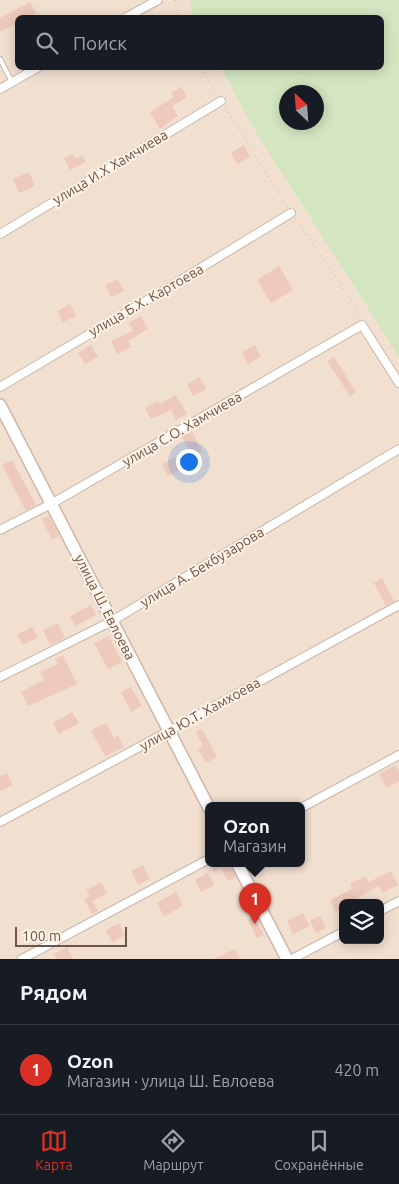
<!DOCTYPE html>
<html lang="ru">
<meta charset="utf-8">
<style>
body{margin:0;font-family:Ubuntu,sans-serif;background:#242831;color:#f1f3f6}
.controls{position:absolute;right:15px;bottom:15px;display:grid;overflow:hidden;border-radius:8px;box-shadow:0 2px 12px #0003}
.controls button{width:45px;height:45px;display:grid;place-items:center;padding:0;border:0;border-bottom:1px solid #363941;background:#171b24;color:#f1f3f6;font:25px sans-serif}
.compass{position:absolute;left:279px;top:85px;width:45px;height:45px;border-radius:50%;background:#171b24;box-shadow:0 2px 12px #0003;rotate:335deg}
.scale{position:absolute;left:15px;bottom:12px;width:112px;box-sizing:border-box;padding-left:5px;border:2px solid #6e544a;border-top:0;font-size:14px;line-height:18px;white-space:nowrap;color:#6e544a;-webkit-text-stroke:4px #fdf2e6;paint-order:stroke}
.you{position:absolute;left:188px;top:461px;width:18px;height:18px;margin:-12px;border:4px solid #fff;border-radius:50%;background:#1a73e8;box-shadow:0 0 0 8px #1a73e833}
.badge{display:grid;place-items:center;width:32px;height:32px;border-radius:50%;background:#d93025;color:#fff;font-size:16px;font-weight:700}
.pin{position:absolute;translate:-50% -41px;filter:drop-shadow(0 1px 2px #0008)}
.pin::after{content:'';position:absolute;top:26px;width:18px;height:15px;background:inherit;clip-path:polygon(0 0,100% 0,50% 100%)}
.popup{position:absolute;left:205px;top:802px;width:100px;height:65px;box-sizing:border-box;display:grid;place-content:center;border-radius:8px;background:#171b24;filter:drop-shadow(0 1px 4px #0005);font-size:16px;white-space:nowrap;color:#9ea1a6}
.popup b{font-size:19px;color:#f1f3f6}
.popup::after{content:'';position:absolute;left:50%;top:100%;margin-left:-10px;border:10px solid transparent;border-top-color:#171b24}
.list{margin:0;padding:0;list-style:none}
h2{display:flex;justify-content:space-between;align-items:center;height:65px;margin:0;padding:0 20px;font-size:21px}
h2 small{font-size:16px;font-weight:400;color:#9ea1a6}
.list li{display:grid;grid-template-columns:32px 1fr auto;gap:15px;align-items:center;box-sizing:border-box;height:90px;padding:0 20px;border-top:1px solid #363941}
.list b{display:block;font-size:19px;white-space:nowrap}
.list p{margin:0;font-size:16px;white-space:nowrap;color:#9ea1a6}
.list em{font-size:16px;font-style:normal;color:#9ea1a6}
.icon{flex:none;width:28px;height:28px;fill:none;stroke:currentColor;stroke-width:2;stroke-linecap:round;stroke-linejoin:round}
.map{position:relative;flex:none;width:399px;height:959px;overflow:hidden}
.search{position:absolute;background:#171b24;box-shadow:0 2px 12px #0003;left:15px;right:15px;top:15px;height:55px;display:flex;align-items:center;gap:12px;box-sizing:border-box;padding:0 18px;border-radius:8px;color:#9ea1a6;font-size:19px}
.sheet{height:155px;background:#171b24}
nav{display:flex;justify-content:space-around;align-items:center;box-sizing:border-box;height:70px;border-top:1px solid #363941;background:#171b24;font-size:14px;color:#9ea1a6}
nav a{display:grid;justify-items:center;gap:2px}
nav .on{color:#d93025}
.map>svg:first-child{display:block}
.residential{fill:#f1dfd0;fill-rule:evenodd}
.green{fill:#d3e5c1;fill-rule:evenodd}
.building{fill:#edcabb}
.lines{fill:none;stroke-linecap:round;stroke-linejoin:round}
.lane-casing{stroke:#c9b5a9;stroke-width:6}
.street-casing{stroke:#c9b5a9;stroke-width:10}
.secondary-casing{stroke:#ceb6a9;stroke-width:14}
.path{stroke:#d1ae9f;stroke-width:1;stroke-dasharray:1 4;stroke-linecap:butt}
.lane{stroke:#fff;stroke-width:4}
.street{stroke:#fff;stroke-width:8}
.secondary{stroke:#fff;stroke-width:11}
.labels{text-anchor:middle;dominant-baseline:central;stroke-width:4;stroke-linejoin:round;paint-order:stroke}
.street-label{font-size:14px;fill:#6e544a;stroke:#fdf2e6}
</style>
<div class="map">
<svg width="399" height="959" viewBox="0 0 399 959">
<rect width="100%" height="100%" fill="#faeee1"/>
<path class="residential" d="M0,0H191L190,9L195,17L18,18V68H221L252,126L399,357V959H0ZM209,805H301V863H209ZM343,903H380V940H343Z"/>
<path class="green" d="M191,0H399V357L252,126L221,68H382V18L195,17L190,9ZM286,92H316V122H286Z"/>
<path class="building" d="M30,2L36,13L27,18H18V23L0,32V18Z
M181,87L187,97L172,106L178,116L160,129L150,112L174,97L171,93Z
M244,145L250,157L237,164L231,153Z
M73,154L76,159L82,156L86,162L70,170L64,158Z
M29,172L35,186L19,193L13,179Z
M279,266L293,290L271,303L257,280Z
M118,279L124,291L111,297L105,285Z
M70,304L76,316L63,322L57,311Z
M141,316L148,329L128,341L131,347L117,354L111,341L133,331L129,323Z
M91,345L98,357L85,364L78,353Z
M255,345L261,357L248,364L242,352Z
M334,357L356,392L350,396L327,361Z
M200,377L206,389L193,396L187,384Z
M176,395L187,414L176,420L171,410L151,419L145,408L158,401L160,404Z
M192,431L202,451L192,456L181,436Z
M175,457L181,469L168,476L162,464Z
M12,460L36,505L26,511L2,465Z
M49,516L59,536L52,540L42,519Z
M382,578L394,601L386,606L374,583Z
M91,605L96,615L75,626L70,616Z
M58,623L65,638L50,645L43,630Z
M32,627L38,637L23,645L17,635Z
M109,636L122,662L108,669L94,643Z
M63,655L77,684L28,706L21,692L44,680L40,672L58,664L55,659Z
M131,687L142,706L131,712L121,692Z
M72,712L79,723L59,734L53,723Z
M106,723L114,738L118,735L124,747L105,756L91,730Z
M202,729L217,757L206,763L198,749L203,746L196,732Z
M396,765L399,771V781L387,788L379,774Z
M7,773L13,785L0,791V776Z
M215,863H230L236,877L228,881L221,868L214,872L210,865Z
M143,865L150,879L138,885L131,871Z
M391,871L398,885L382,893L379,886L348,903H343V908L336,912L330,900L352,889L350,884L365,876L369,882Z
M208,873L214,885L201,892L195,880Z
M101,882L107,893L93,901L98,911L92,914L84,899L90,896L86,890Z
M176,892L183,905L164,917L157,903Z
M303,913L310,926L293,934L287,921Z
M320,916L326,928L316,933L310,921Z
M254,917L264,935L257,938L248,920Z
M119,923L125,935L112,942L106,930Z
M67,947L73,959H57L54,954Z
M235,949L240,959H214Z"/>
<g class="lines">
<defs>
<path id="lane" d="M0,59L12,82"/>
<path id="street" d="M125,18L158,0
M0,89L37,68
M0,234L221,101
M0,387L171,286L291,213
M0,530L51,504L362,325L399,383
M0,677L112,621L399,449
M301,808L399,755
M0,822L169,731L399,605
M380,911L399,901
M22,959L209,859
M292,959L343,932"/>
<path id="secondary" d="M0,405L209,808
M237,863L287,959"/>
</defs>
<use href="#lane" class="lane-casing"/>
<use href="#street" class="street-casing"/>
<use href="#secondary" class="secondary-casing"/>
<path class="path" d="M175,0L179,18
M201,68L217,94
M226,108L287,207
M295,218L354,304L359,318"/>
<use href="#lane" class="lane"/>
<use href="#street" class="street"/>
<use href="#secondary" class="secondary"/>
</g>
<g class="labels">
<g class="street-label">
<text transform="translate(110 167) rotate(-31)">улица И.Х Хамчиева</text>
<text transform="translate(146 300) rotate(-30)">улица Б.Х. Картоева</text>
<text transform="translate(182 429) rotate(-30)">улица С.О. Хамчиева</text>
<text transform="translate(202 567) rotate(-31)">улица А. Бекбузарова</text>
<text transform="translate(105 607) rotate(63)">улица Ш. Евлоева</text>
<text transform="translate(200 714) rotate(-29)">улица Ю.Т. Хамхоева</text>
</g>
</g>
</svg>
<div class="controls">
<button><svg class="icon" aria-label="layers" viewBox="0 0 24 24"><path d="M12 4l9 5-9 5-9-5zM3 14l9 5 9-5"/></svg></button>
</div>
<svg class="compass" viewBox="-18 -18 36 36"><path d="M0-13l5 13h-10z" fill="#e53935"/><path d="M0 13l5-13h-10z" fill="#9ea1a6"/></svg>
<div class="scale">100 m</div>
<div class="you"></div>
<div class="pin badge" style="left:255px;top:924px">1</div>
<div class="popup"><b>Ozon</b>Магазин</div>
<div class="search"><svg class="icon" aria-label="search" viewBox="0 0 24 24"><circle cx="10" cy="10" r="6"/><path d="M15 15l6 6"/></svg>Поиск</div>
</div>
<section class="sheet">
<h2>Рядом<small></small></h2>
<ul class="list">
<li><span class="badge">1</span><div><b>Ozon</b><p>Магазин · улица Ш. Евлоева</p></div><em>420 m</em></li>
</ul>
</section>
<nav>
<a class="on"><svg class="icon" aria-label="map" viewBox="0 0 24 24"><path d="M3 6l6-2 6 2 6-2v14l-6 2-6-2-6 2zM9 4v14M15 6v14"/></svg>Карта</a>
<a><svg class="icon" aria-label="directions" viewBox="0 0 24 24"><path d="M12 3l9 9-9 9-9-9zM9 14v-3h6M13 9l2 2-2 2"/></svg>Маршрут</a>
<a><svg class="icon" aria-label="saved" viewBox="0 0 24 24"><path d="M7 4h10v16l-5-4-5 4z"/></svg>Сохранённые</a>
</nav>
